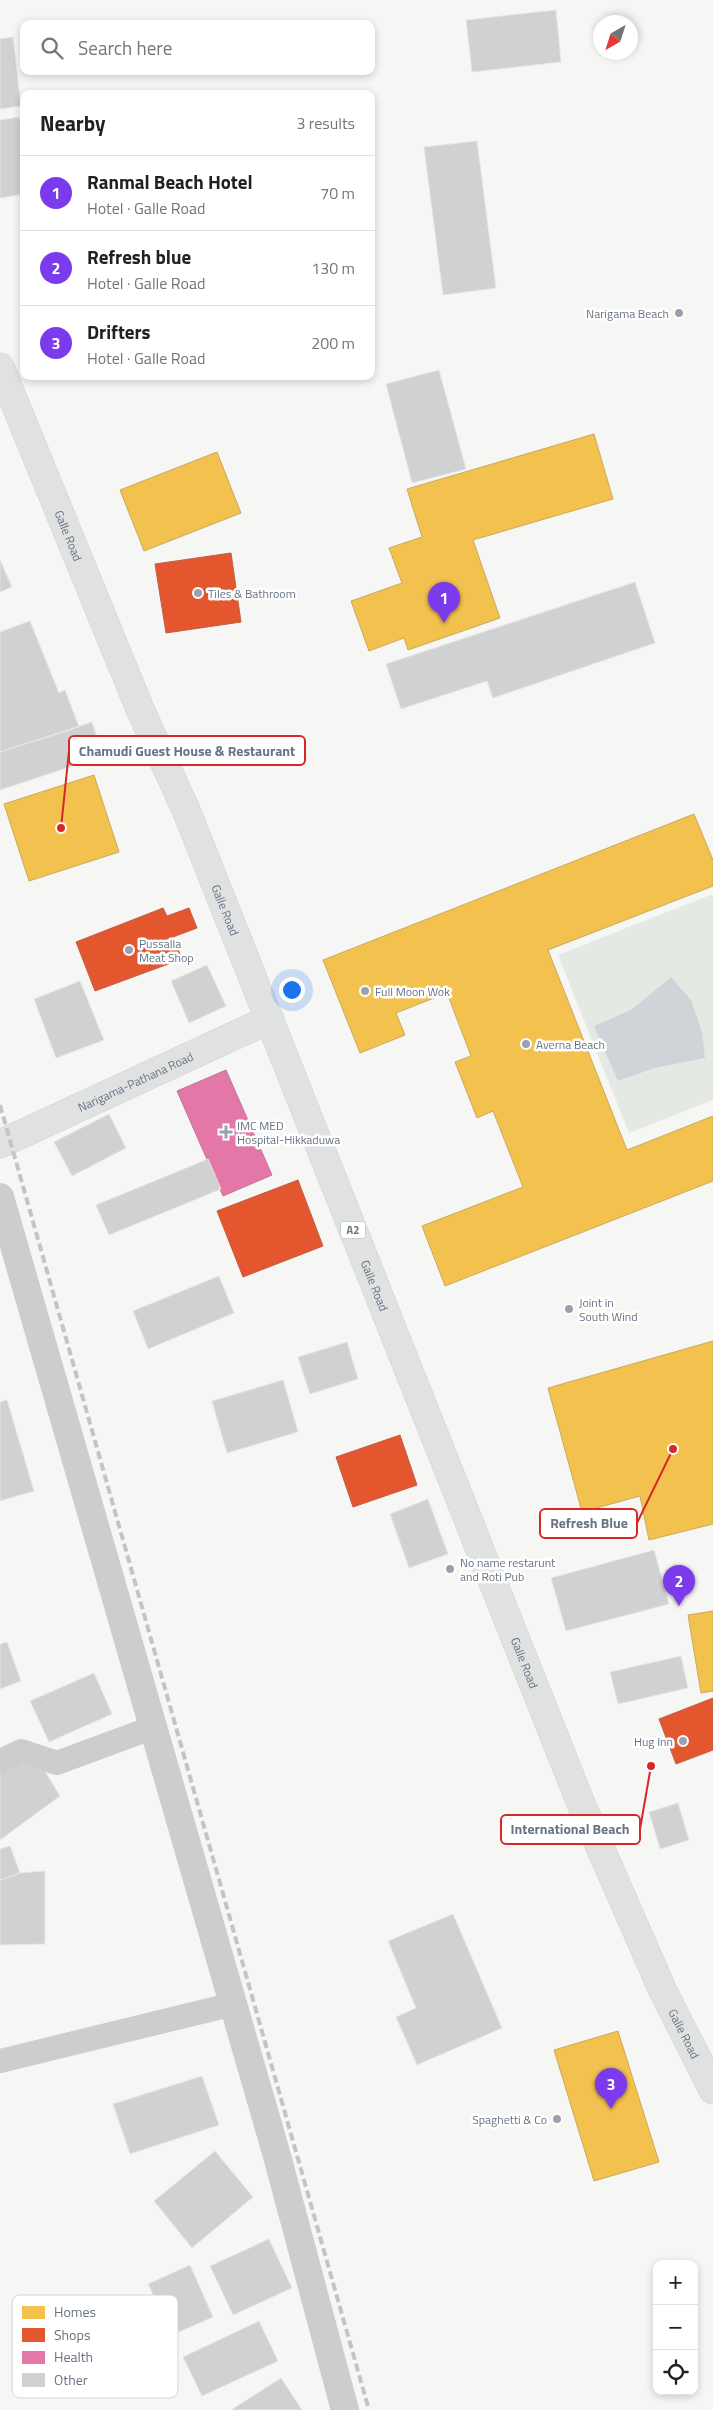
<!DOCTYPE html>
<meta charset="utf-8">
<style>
body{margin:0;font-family:"Titillium Web",sans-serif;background:#f2f2f2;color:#202124}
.controls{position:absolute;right:15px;bottom:15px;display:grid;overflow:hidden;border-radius:10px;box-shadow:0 2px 8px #0003}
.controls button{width:45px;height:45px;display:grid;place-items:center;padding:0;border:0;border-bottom:1px solid #e0e0e0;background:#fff;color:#202124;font:25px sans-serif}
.compass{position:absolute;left:593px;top:15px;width:45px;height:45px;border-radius:50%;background:#fff;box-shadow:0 2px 8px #0003;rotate:219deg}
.you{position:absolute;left:291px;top:989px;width:18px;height:18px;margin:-12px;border:4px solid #fff;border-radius:50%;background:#1a73e8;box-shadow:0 0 0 8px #1a73e833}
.badge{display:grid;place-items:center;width:32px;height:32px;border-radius:50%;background:#7c3aed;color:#fff;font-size:16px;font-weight:700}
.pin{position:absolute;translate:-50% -41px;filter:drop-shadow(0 1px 2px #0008)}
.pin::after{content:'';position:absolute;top:26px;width:18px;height:15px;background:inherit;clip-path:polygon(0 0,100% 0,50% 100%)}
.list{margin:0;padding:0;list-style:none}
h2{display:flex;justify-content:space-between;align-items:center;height:65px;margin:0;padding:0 20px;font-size:21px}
h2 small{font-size:16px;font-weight:400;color:#757577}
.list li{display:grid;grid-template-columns:32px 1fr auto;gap:15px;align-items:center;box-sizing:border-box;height:75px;padding:0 20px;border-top:1px solid #e0e0e0}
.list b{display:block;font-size:19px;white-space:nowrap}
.list p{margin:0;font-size:16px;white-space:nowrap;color:#757577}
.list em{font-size:16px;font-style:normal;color:#757577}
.icon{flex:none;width:28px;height:28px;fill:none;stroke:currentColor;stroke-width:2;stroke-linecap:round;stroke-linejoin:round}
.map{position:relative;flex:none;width:713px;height:2410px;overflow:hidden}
.search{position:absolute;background:#fff;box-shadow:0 2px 8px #0003;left:20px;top:20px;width:355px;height:55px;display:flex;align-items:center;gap:12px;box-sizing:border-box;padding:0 18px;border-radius:10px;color:#757577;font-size:19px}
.panel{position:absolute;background:#fff;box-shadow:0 2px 8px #0003;left:20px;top:90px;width:355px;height:290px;border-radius:10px}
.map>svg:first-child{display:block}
.green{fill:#e5e9e4;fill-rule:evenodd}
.water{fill:#d0d4d8}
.homes{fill:#f2c14e;stroke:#c9aa5e}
.shops{fill:#e4572e;stroke:#bf5f48}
.health{fill:#e377a8;stroke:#be769d}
.building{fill:#d0d1d2;stroke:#e6e6e5}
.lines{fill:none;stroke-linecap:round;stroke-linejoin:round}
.secondary-casing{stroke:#d2d3d3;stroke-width:29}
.highway-casing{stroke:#d2d2d3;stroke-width:29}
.lane{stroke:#cccdcf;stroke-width:24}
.street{stroke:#cccdcf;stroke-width:28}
.secondary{stroke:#e0e1e1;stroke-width:28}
.highway{stroke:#e0e1e1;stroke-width:28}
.rail{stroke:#c3c4c5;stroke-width:4;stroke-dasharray:8 4;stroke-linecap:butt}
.poi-dot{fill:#9aa1ac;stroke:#fff;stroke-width:2}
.labels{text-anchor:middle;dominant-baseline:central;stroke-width:5;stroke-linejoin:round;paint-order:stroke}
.shield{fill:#fff;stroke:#959da9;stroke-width:1}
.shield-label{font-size:11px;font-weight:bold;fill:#687384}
.poi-label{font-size:12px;fill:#687384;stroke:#fff;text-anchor:start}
.street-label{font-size:12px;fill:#687384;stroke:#fff}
.key{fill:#fff;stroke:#d2d5da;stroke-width:1}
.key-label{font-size:14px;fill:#687384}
.leader{fill:none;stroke:#d62828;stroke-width:2}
.callout-dot{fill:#d62828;stroke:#fff;stroke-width:2}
.callout{fill:#fff;stroke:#d62828;stroke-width:2}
.callout-label{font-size:14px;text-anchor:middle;font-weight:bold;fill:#687384}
</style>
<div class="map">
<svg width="713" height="2410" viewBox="0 0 713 2410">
<rect width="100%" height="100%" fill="#f6f6f5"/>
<path class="green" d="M713,894V1100L629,1133L558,955ZM671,977L691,1000L705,1057L655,1068L618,1081L594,1026L632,1009Z"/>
<path class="water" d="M671,977L691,1000L702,1032L705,1058L655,1068L618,1081L594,1026L632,1009Z"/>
<path class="homes" d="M594,434L613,499L473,540L500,618L408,650L404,638L369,651L351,601L402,583L389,548L422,537L407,489Z
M217,452L241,513L144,551L120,490Z
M94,775L119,852L29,881L4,804Z
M694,814L713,860V886L548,950L627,1150L713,1116V1181L445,1286L422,1226L523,1187L493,1111L477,1118L455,1062L471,1056L447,993L396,1013L405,1035L360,1053L323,960Z
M713,1341V1524L649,1540L640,1496L582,1512L548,1388Z
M713,1611V1691L701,1693L688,1615Z
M618,2031L659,2162L594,2181L554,2050Z"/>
<path class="shops" d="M231,553L241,622L166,633L155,564Z
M163,908L167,916L189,908L197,928L173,937L182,959L95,991L76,942Z
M298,1180L323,1246L243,1277L217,1211Z
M400,1435L417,1485L353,1507L336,1457Z
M713,1698V1750L676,1764L659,1719Z"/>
<path class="health" d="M226,1070L272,1175L223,1196L177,1091Z"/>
<path class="building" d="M556,10L561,62L472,72L466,20Z
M13,37L21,106L0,109V39Z
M19,117L24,140V194L0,198V120Z
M477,141L496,288L443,295L424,147Z
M439,370L466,469L412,483L386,384Z
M0,560L12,587L0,592Z
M635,582L655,643L493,698L487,681L401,709L386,664Z
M30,621L59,693L65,690L79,727L0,752V632Z
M92,722L103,756L0,790V752Z
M207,965L226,1006L189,1023L171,981Z
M80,981L104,1040L56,1058L34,999Z
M109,1114L126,1148L72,1176L54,1142Z
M208,1159L221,1189L109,1235L96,1205Z
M219,1276L234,1313L148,1349L133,1311Z
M347,1342L358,1379L310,1394L298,1357Z
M283,1380L298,1432L227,1453L212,1401Z
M7,1400L34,1491L0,1501V1402Z
M428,1499L448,1554L409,1568L390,1514Z
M654,1550L669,1604L566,1631L551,1578Z
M7,1642L21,1681L0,1689V1644Z
M681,1656L688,1688L618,1704L610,1672Z
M94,1673L112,1714L49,1742L30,1701Z
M12,1762L43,1768L60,1796L0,1840V1770Z
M678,1803L689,1840L660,1849L649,1812Z
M10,1846L20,1873L0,1880V1849Z
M45,1871V1944L0,1945V1880L20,1873Z
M453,1914L502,2028L417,2065L396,2017L416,2008L388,1941Z
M202,2076L219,2125L130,2154L113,2104Z
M215,2151L253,2197L192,2248L154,2201Z
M269,2239L292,2288L233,2315L210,2266Z
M190,2265L213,2317L172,2335L148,2284Z
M259,2321L278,2361L202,2396L183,2357Z
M281,2378L302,2410H231Z"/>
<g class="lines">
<defs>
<g id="secondary">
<path id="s1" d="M0,1144L270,1019"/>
</g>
<g id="highway">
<path id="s2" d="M0,367L140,709L186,810L582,1806L663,1991L713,2090"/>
</g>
</defs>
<use href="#secondary" class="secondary-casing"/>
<use href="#highway" class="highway-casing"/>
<path class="lane" d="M0,1761L21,1751L57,1763L154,1727
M0,2061L234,2004"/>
<path class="street" d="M0,1197L277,2156L345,2410"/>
<use href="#secondary" class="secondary"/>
<use href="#highway" class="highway"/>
<path class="rail" d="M0,1105L369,2410"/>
</g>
<g class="poi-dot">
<circle cx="679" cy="313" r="5"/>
<circle cx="198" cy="593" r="5"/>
<circle cx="129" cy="950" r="5"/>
<circle cx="365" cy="991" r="5"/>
<circle cx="526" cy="1044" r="5"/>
<path d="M223.5 1124.5h5v5h5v5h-5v5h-5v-5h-5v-5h5z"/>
<circle cx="569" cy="1309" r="5"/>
<circle cx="450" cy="1569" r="5"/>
<circle cx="683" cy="1741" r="5"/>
<circle cx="557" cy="2119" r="5"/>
</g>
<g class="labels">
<rect class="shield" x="340.5" y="1221.5" width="25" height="17" rx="4"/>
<g class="shield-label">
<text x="353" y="1230">A2</text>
</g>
<g class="poi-label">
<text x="669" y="313" text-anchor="end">Narigama Beach</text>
<text x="208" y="593">Tiles &amp; Bathroom</text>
<text x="139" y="943">Pussalla<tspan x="139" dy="14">Meat Shop</tspan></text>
<text x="375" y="991">Full Moon Wok</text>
<text x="536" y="1044">Averna Beach</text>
<text x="237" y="1125">IMC MED<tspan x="237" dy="14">Hospital-Hikkaduwa</tspan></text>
<text x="579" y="1302">Joint in<tspan x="579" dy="14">South Wind</tspan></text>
<text x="460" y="1562">No name restarunt<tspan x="460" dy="14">and Roti Pub</tspan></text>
<text x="673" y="1741" text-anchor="end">Hug Inn</text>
<text x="547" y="2119" text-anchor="end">Spaghetti &amp; Co</text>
</g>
<g class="street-label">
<text stroke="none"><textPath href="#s2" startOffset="182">Galle Road</textPath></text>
<text stroke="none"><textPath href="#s2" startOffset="588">Galle Road</textPath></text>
<text stroke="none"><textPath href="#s1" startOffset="149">Narigama-Pathana Road</textPath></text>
<text stroke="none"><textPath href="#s2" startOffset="992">Galle Road</textPath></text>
<text stroke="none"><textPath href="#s2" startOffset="1398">Galle Road</textPath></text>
<text stroke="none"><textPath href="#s2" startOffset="1802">Galle Road</textPath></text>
</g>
</g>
<rect x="12" y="2295" width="166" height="103" rx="8" class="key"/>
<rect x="22" y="2306" width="23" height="13" fill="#f2c14e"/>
<rect x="22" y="2328" width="23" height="14" fill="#e4572e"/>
<rect x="22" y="2351" width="23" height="13" fill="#e377a8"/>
<rect x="22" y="2373" width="23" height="14" fill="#d0d1d2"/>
<g class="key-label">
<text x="54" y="2317">Homes</text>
<text x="54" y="2340">Shops</text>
<text x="54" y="2362">Health</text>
<text x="54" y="2385">Other</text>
</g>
<path class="leader" d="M61 828L69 751M673 1449L637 1523M651 1766L640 1829"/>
<g class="callout-dot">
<circle cx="61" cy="828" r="5"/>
<circle cx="673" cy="1449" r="5"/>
<circle cx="651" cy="1766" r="5"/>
</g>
<g class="callout">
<rect x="69" y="736" width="236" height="29" rx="5"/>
<rect x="540" y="1509" width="97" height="29" rx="5"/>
<rect x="501" y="1815" width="139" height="29" rx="5"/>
</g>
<g class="callout-label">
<text x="187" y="756">Chamudi Guest House &amp; Restaurant</text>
<text x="589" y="1528">Refresh Blue</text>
<text x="570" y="1834">International Beach</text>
</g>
</svg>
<div class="controls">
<button>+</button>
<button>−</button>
<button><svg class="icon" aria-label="locate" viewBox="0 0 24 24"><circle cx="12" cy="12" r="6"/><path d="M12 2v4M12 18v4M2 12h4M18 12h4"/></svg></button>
</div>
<svg class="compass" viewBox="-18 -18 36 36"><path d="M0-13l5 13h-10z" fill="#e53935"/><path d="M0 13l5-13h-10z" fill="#757577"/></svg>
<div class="you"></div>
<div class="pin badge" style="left:444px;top:623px">1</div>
<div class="pin badge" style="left:679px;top:1606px">2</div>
<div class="pin badge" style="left:611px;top:2109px">3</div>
<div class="search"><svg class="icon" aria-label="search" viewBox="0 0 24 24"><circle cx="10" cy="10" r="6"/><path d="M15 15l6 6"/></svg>Search here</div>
<section class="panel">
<h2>Nearby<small>3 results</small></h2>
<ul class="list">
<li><span class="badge">1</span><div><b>Ranmal Beach Hotel</b><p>Hotel · Galle Road</p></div><em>70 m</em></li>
<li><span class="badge">2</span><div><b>Refresh blue</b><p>Hotel · Galle Road</p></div><em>130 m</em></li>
<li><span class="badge">3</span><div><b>Drifters</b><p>Hotel · Galle Road</p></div><em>200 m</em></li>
</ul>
</section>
</div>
